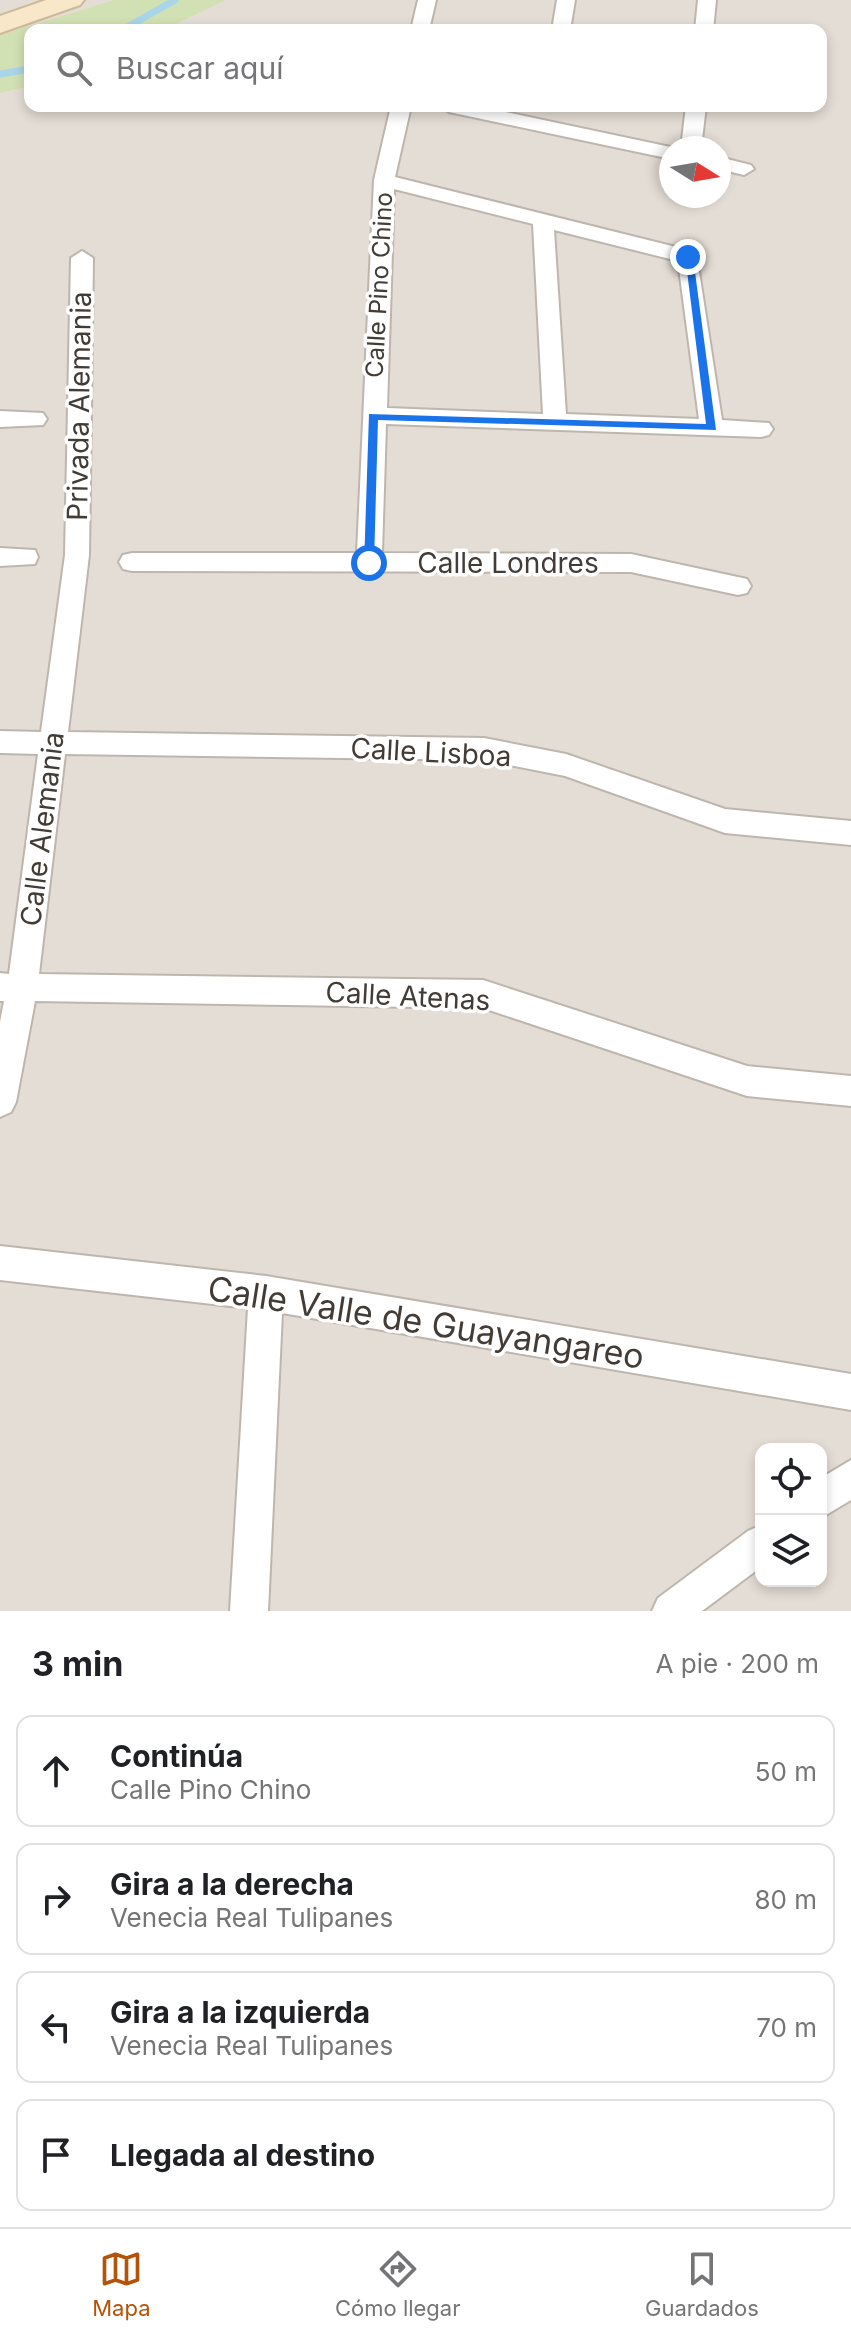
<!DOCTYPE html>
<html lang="es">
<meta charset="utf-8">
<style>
body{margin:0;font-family:Inter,sans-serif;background:#f2f2f2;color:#202124}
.controls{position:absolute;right:24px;bottom:24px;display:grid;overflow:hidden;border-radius:16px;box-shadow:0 4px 12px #0003}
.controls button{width:72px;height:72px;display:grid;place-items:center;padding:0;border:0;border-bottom:2px solid #e0e0e0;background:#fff;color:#202124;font:40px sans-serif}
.compass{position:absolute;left:659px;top:136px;width:72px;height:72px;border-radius:50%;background:#fff;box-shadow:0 4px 12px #0003;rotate:101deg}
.stop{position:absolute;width:24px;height:24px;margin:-18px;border:6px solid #1a73e8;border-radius:50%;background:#fff}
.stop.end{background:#1a73e8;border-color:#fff;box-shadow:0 2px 8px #0008}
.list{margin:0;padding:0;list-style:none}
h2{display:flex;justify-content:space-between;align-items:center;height:104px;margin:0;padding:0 32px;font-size:34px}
h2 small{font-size:26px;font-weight:400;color:#757577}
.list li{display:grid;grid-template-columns:52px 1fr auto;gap:24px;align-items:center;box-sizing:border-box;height:112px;margin:0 16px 16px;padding:0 16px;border:2px solid #e0e0e0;border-radius:16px}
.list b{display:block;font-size:30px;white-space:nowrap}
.list p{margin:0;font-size:26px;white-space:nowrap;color:#757577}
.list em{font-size:26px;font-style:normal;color:#757577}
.icon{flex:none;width:44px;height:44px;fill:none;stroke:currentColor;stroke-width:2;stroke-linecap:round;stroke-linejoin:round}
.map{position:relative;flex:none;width:851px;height:1611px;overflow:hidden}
.search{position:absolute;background:#fff;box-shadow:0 4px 12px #0003;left:24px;right:24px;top:24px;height:88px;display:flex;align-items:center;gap:20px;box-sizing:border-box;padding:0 28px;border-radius:16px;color:#757577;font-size:30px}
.sheet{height:616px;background:#fff}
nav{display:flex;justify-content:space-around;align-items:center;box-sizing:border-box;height:112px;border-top:2px solid #e0e0e0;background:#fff;font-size:22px;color:#757577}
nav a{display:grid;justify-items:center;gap:4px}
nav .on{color:#b45309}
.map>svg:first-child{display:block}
.residential{fill:#e4ddd5;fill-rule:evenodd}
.green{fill:#d2e1b3}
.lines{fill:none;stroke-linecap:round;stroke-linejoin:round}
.stream{stroke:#a8d5e8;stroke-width:7}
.street-casing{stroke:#beb6ad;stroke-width:4}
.secondary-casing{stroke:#ccb99a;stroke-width:4}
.street{fill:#fff;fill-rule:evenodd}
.secondary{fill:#f8e7c9;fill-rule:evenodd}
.route{fill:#1a73e8}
.labels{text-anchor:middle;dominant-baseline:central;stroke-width:7;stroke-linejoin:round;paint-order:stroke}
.far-street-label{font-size:24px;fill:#433c36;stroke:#fff}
.street-label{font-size:28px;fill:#433c36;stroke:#fff}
.near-street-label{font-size:34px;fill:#433c36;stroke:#fff}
</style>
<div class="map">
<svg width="851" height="1611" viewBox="0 0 851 1611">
<rect width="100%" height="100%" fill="#f1ece6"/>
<path class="residential" d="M0,0H851V1611H0ZM30,30H821V106H30ZM671,148H719V196H671ZM761,1449H821V1581H761Z"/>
<path class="green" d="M114,0H226L163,30H30V86L0,93V35Z"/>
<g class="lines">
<path class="stream" d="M122,30L175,0
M0,74L30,69"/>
<defs>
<path id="street" d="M418,0H436L429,30H411Z
M557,0H575L570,30H552Z
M698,0H716L713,30H695Z
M391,106H411L395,177L696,252L722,420L769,423L773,429L769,435L761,437L386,424L382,553L631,554L747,579L751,586L747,593L738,595L631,572L132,571L123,569L119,562L123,555L132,553H357L374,180ZM394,189L533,224L543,414L387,408ZM554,230L678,261L699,419L566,414Z
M439,106H477L675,148H671V159L449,112Z
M686,106H706L701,148H681Z
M719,157L751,165L754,169L744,175L719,169Z
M82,251L93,258L89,555L68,732L484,738L566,754L725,809L851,821V845L725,833L565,776L484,760L65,754L39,974L483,980L747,1066L851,1076V1106L747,1096L483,1008L35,1001L16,1102L11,1112L0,1117V1022L4,1001H0V973L9,974L38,754L0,753V731L41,732L65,555L71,258Z
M0,411L43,413L47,419L43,425L0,427Z
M0,548L35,550L38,557L35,564L0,566Z
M0,1246L266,1276L851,1374V1410L282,1313L268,1611H230L248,1308L0,1280Z
M851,1460V1500L821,1518V1478Z
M761,1525V1567L702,1611H652L658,1598L748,1531Z"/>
<path id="secondary" d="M46,0H84L80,5L0,33V16Z"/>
</defs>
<use href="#street" class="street-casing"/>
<use href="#secondary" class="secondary-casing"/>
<use href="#street" class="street"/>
<use href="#secondary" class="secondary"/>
</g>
<path class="route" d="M685,255L693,257L716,430L378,420L374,563L369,567L364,566L369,414L706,424Z"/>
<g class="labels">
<g class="far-street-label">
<text transform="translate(379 285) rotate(-87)">Calle Pino Chino</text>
</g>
<g class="street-label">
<text transform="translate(79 406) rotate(-89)">Privada Alemania</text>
<text x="508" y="563">Calle Londres</text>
<text transform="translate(431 752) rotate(3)">Calle Lisboa</text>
<text transform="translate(42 829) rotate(-83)">Calle Alemania</text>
<text transform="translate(408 996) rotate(3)">Calle Atenas</text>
</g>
<g class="near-street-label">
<text transform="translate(426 1322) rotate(9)">Calle Valle de Guayangareo</text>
</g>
</g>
</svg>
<div class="controls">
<button><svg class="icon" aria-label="locate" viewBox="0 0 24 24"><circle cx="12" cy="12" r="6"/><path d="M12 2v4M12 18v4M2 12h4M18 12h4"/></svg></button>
<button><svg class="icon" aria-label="layers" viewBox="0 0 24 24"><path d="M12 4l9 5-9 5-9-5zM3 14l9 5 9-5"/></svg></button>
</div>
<svg class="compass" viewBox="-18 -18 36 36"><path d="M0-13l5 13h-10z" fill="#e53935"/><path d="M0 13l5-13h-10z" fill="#757577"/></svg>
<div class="stop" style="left:369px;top:563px"></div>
<div class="stop end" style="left:688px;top:257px"></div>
<div class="search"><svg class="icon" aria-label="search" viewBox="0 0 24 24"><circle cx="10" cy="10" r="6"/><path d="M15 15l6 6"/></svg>Buscar aquí</div>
</div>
<section class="sheet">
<h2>3 min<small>A pie · 200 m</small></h2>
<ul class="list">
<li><svg class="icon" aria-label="ahead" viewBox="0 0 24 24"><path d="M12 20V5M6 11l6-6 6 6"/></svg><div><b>Continúa</b><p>Calle Pino Chino</p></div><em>50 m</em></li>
<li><svg class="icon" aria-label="right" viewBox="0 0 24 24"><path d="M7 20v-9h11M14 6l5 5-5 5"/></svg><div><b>Gira a la derecha</b><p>Venecia Real Tulipanes</p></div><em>80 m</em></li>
<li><svg class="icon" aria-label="left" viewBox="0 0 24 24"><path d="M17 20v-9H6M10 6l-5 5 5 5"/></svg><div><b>Gira a la izquierda</b><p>Venecia Real Tulipanes</p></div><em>70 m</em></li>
<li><svg class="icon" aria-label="arrive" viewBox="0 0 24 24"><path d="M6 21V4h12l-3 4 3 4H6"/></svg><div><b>Llegada al destino</b></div></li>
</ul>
</section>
<nav>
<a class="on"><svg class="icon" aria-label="map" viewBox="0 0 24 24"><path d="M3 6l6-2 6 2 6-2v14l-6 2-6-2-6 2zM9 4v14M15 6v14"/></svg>Mapa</a>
<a><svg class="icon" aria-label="directions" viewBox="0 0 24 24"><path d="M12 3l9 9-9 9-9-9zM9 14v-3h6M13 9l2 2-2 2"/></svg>Cómo llegar</a>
<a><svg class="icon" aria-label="saved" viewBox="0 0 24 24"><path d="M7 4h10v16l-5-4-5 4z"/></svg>Guardados</a>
</nav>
